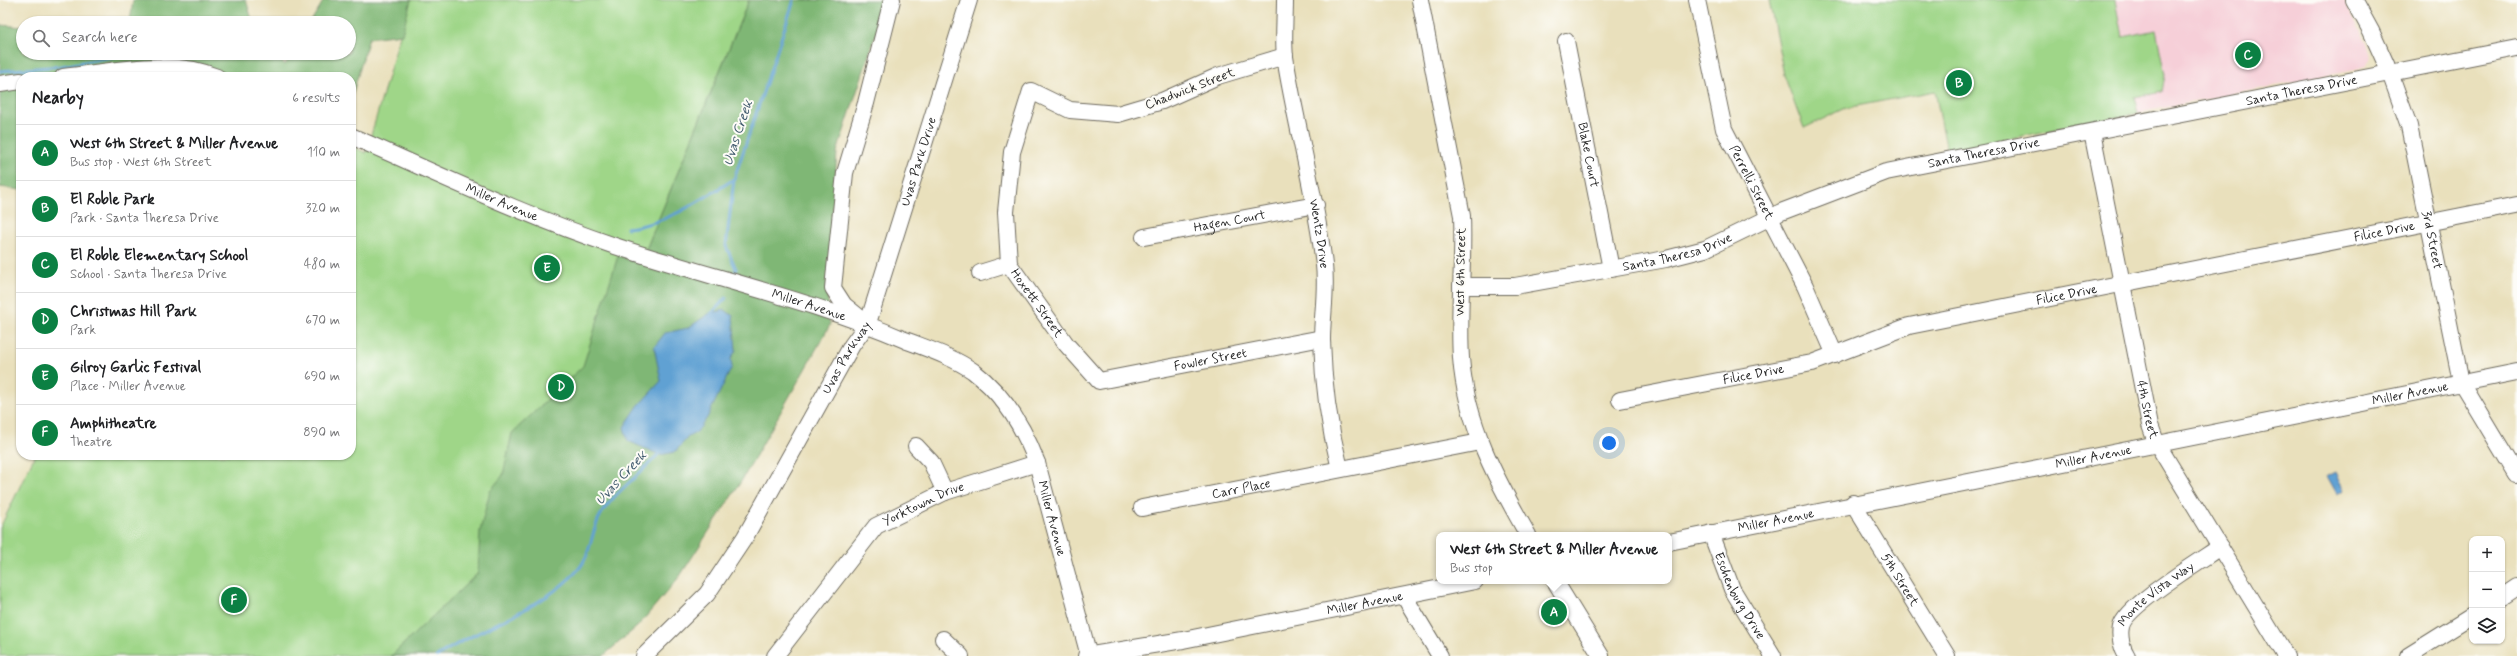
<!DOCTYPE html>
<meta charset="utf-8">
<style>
body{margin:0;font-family:Mynerve,sans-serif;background:#f2f2f2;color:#202124}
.controls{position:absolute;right:12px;bottom:12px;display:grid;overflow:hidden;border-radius:8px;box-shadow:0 1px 3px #0004}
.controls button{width:36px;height:36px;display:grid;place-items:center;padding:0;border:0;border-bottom:1px solid #e0e0e0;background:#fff;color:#202124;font:20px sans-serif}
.you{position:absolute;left:1609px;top:443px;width:14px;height:14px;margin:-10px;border:3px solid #fff;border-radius:50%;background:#1a73e8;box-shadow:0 0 0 6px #1a73e833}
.badge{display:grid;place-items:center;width:26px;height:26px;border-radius:50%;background:#0b8043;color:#fff;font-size:13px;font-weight:700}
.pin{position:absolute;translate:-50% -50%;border:2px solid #fff;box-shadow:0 1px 4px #0006}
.popup{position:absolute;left:1436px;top:532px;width:236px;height:52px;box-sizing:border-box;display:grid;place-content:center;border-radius:8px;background:#fff;filter:drop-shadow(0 1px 3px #0005);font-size:13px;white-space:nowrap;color:#757577}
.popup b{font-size:15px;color:#202124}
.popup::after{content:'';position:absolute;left:50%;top:100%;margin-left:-8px;border:8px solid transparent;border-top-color:#fff}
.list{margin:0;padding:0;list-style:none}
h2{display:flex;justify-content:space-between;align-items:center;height:52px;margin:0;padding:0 16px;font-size:17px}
h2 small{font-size:13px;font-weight:400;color:#757577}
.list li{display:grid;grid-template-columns:26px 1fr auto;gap:12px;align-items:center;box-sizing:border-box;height:56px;padding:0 16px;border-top:1px solid #e0e0e0}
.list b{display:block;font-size:15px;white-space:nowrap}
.list p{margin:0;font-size:13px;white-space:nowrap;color:#757577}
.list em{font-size:13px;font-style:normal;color:#757577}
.icon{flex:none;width:22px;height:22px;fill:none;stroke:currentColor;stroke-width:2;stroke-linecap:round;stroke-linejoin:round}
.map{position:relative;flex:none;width:2517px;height:656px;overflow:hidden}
.search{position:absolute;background:#fff;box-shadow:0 1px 3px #0004;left:16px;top:16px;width:340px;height:44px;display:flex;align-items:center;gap:10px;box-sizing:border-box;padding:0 14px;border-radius:22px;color:#757577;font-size:15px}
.panel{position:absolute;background:#fff;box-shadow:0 1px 3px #0004;left:16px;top:72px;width:340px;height:388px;border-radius:16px}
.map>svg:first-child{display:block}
.built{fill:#f6cfd8}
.green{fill:#9fd688;stroke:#65805a}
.forest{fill:#7fb774;stroke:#557150}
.water{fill:#60a1d3;stroke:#46667f}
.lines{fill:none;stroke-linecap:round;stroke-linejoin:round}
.stream{stroke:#60a1d3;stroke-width:3}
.minor-casing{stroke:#6e6a5e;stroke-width:18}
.minor{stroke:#fff;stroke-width:16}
.labels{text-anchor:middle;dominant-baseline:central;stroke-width:4;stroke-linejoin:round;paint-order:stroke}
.street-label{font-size:13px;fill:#2b2b2b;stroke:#fdfcf7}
.water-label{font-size:14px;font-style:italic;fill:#405a6e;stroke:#fdfcf7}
</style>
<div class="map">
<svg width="2517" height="656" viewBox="0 0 2517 656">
<rect width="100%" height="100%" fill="#fdfcf7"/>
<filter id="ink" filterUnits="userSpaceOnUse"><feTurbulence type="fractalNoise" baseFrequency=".025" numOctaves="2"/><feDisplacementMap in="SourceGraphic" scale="8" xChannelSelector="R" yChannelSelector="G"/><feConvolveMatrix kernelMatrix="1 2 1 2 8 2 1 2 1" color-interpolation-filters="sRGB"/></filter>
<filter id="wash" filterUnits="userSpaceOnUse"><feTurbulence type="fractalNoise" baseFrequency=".012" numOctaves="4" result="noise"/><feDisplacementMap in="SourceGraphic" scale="16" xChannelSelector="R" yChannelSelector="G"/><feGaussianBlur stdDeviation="0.9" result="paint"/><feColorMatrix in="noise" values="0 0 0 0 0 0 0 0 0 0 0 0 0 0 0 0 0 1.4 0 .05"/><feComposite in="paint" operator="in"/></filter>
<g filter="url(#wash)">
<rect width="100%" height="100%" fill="#e9e0bc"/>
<path class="built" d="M2115,0H2344L2367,44L2371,57L2367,65L2360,69L2138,113Z"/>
<path class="green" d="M410,0H749L640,264L585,656H0V528L35,455H351V146L366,153Z
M1769,0H2115L2122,37L2156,30L2165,75L2162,92L2134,97L2138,113L1947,151L1935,91L1846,108L1804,128L1784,75Z"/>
<path class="forest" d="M133,0H246L253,23H112L130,22Z
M324,0H411L402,34L369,38L351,99V77H21V190L0,187V25L23,27V53H275L285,65L292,53H349V23H310Z
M749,0H887L837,152L827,290L830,325L742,480L680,576L638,626L603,656H391L478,573L480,531L490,491L503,475L512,433L583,366L618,256L640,264Z"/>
<path class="water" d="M725,310L733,316L736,350L731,359L732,367L707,418L697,432L688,437L675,452L660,455L628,441L624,427L638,406L661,381L654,347L665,333L688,328L710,313Z
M2335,472L2344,490L2337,494L2327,476Z"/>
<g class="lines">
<path class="stream" d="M196,53L205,55
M0,71L62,66L133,53
M627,228C667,224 701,200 734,179
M735,276L736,269L726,246L734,179L794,0
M711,314L726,298
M437,656C482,626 540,611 577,571C591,556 590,536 599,518C611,494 643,473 661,451"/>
</g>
</g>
<g filter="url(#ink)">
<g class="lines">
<defs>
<g id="minor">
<path id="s1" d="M1285,0C1285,19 1283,39 1285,57C1296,127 1316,195 1324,265C1327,291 1322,315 1322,340C1323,384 1329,426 1340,469"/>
<path d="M1420,0L1462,216C1464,263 1458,311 1461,358C1466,424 1496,479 1528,535"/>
<path id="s2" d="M1697,0L1724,129L1805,286L1835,355"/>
<path id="s3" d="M2354,0L2371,31L2390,73L2409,126L2461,382L2517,475"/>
<path id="s4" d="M1566,41L1611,269"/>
<path id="s5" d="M1285,56L1218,76L1162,101L1118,114L1070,110L1031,91L1012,152L1006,212L1009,264L1066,344L1099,381L1322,338"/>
<path d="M63,77C112,72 169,57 217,77"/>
<path d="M0,84L21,81"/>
<path id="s6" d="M2092,132L2150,425L2156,442L2286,656"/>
<path id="s7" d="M351,136C438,174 525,216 615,246C711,278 812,300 905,340C928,349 953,357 973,371C1003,394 1024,428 1037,463L1089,656"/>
<path id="s8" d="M1144,237L1316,205"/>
<path d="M980,273L1009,264"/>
<path id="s9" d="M1461,286H1515L1666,259L1705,249L1781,212L1886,172L2517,48"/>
<path d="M860,318L844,305L833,288L845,173L866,103L892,0"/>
<path id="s10" d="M1620,400L1812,363L1909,326L2517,205"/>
<path d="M916,446L931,462L945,492"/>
<path id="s11" d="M1853,503L1947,656"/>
<path id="s12" d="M1142,508L1480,442"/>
<path id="s13" d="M1711,533L1732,589L1773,656"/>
<path id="s14" d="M1669,542L2517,372"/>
<path d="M1555,581L1601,656"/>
<path d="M1404,596L1440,656"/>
<path d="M2502,597L2517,587"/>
<path d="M943,639L961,656"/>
<path id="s15" d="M644,656L707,594L745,537L852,345L868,323L969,0"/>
<path id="s16" d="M775,656L876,526L945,492L1037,463"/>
<path id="s17" d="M1086,656L1183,640L1475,581"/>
<path id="s18" d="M2127,656C2122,649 2119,636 2121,627C2124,607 2201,560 2220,547"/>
<path d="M2408,656L2472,616"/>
</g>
</defs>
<use href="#minor" class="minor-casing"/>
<use href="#minor" class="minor"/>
</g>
</g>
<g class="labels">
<g class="street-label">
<text transform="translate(1190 89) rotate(-21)">Chadwick Street</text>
<text stroke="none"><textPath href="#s9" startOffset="868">Santa Theresa Drive</textPath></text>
<text stroke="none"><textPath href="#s9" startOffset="544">Santa Theresa Drive</textPath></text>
<text stroke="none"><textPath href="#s4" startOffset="116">Blake Court</textPath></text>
<text stroke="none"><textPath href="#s15" startOffset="573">Uvas Park Drive</textPath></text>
<text stroke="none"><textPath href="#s2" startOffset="192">Perrelli Street</textPath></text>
<text stroke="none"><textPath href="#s7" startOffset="165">Miller Avenue</textPath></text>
<text stroke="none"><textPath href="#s8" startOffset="87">Hagen Court</textPath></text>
<text stroke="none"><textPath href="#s10" startOffset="784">Filice Drive</textPath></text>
<text stroke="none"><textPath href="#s1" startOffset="237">Wentz Drive</textPath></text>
<text stroke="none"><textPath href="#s3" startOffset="254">3rd Street</textPath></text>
<text stroke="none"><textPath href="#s9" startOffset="220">Santa Theresa Drive</textPath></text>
<text transform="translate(1461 272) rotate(-89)">West 6th Street</text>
<text stroke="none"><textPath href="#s10" startOffset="460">Filice Drive</textPath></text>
<text stroke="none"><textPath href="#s5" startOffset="493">Hoxett Street</textPath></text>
<text stroke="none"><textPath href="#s7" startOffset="489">Miller Avenue</textPath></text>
<text stroke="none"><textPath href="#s15" startOffset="363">Uvas Parkway</textPath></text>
<text stroke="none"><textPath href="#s5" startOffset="706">Fowler Street</textPath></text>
<text stroke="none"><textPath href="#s10" startOffset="136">Filice Drive</textPath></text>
<text stroke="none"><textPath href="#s14" startOffset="756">Miller Avenue</textPath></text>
<text stroke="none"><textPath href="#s6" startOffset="283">4th Street</textPath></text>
<text stroke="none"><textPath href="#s14" startOffset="433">Miller Avenue</textPath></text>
<text stroke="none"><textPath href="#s12" startOffset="101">Carr Place</textPath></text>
<text stroke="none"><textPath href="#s16" startOffset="217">Yorktown Drive</textPath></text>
<text stroke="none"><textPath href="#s7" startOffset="837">Miller Avenue</textPath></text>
<text stroke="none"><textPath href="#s14" startOffset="109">Miller Avenue</textPath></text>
<text stroke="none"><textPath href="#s11" startOffset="90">5th Street</textPath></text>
<text stroke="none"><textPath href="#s13" startOffset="69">Eschenburg Drive</textPath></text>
<text stroke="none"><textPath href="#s18" startOffset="79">Monte Vista Way</textPath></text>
<text stroke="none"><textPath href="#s17" startOffset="284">Miller Avenue</textPath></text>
</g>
<g class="water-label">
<text transform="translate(738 133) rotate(-72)">Uvas Creek</text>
<text transform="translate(621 478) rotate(-47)">Uvas Creek</text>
</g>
</g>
</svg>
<div class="controls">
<button>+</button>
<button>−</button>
<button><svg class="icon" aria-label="layers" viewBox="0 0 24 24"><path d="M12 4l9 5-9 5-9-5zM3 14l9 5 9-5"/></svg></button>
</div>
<div class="you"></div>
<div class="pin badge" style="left:1554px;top:612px">A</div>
<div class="popup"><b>West 6th Street &amp; Miller Avenue</b>Bus stop</div>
<div class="pin badge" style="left:1959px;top:83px">B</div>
<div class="pin badge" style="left:2248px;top:55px">C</div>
<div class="pin badge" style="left:561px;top:387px">D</div>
<div class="pin badge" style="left:547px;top:268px">E</div>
<div class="pin badge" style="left:234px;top:600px">F</div>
<div class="search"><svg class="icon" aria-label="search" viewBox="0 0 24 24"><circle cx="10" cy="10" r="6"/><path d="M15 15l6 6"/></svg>Search here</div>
<section class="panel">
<h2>Nearby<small>6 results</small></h2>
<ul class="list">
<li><span class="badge">A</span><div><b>West 6th Street &amp; Miller Avenue</b><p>Bus stop · West 6th Street</p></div><em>110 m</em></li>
<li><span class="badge">B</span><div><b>El Roble Park</b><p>Park · Santa Theresa Drive</p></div><em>320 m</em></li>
<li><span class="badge">C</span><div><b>El Roble Elementary School</b><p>School · Santa Theresa Drive</p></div><em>480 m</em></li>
<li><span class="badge">D</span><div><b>Christmas Hill Park</b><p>Park</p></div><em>670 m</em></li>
<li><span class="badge">E</span><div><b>Gilroy Garlic Festival</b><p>Place · Miller Avenue</p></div><em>690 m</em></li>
<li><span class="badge">F</span><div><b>Amphitheatre</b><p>Theatre</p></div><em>890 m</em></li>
</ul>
</section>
</div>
